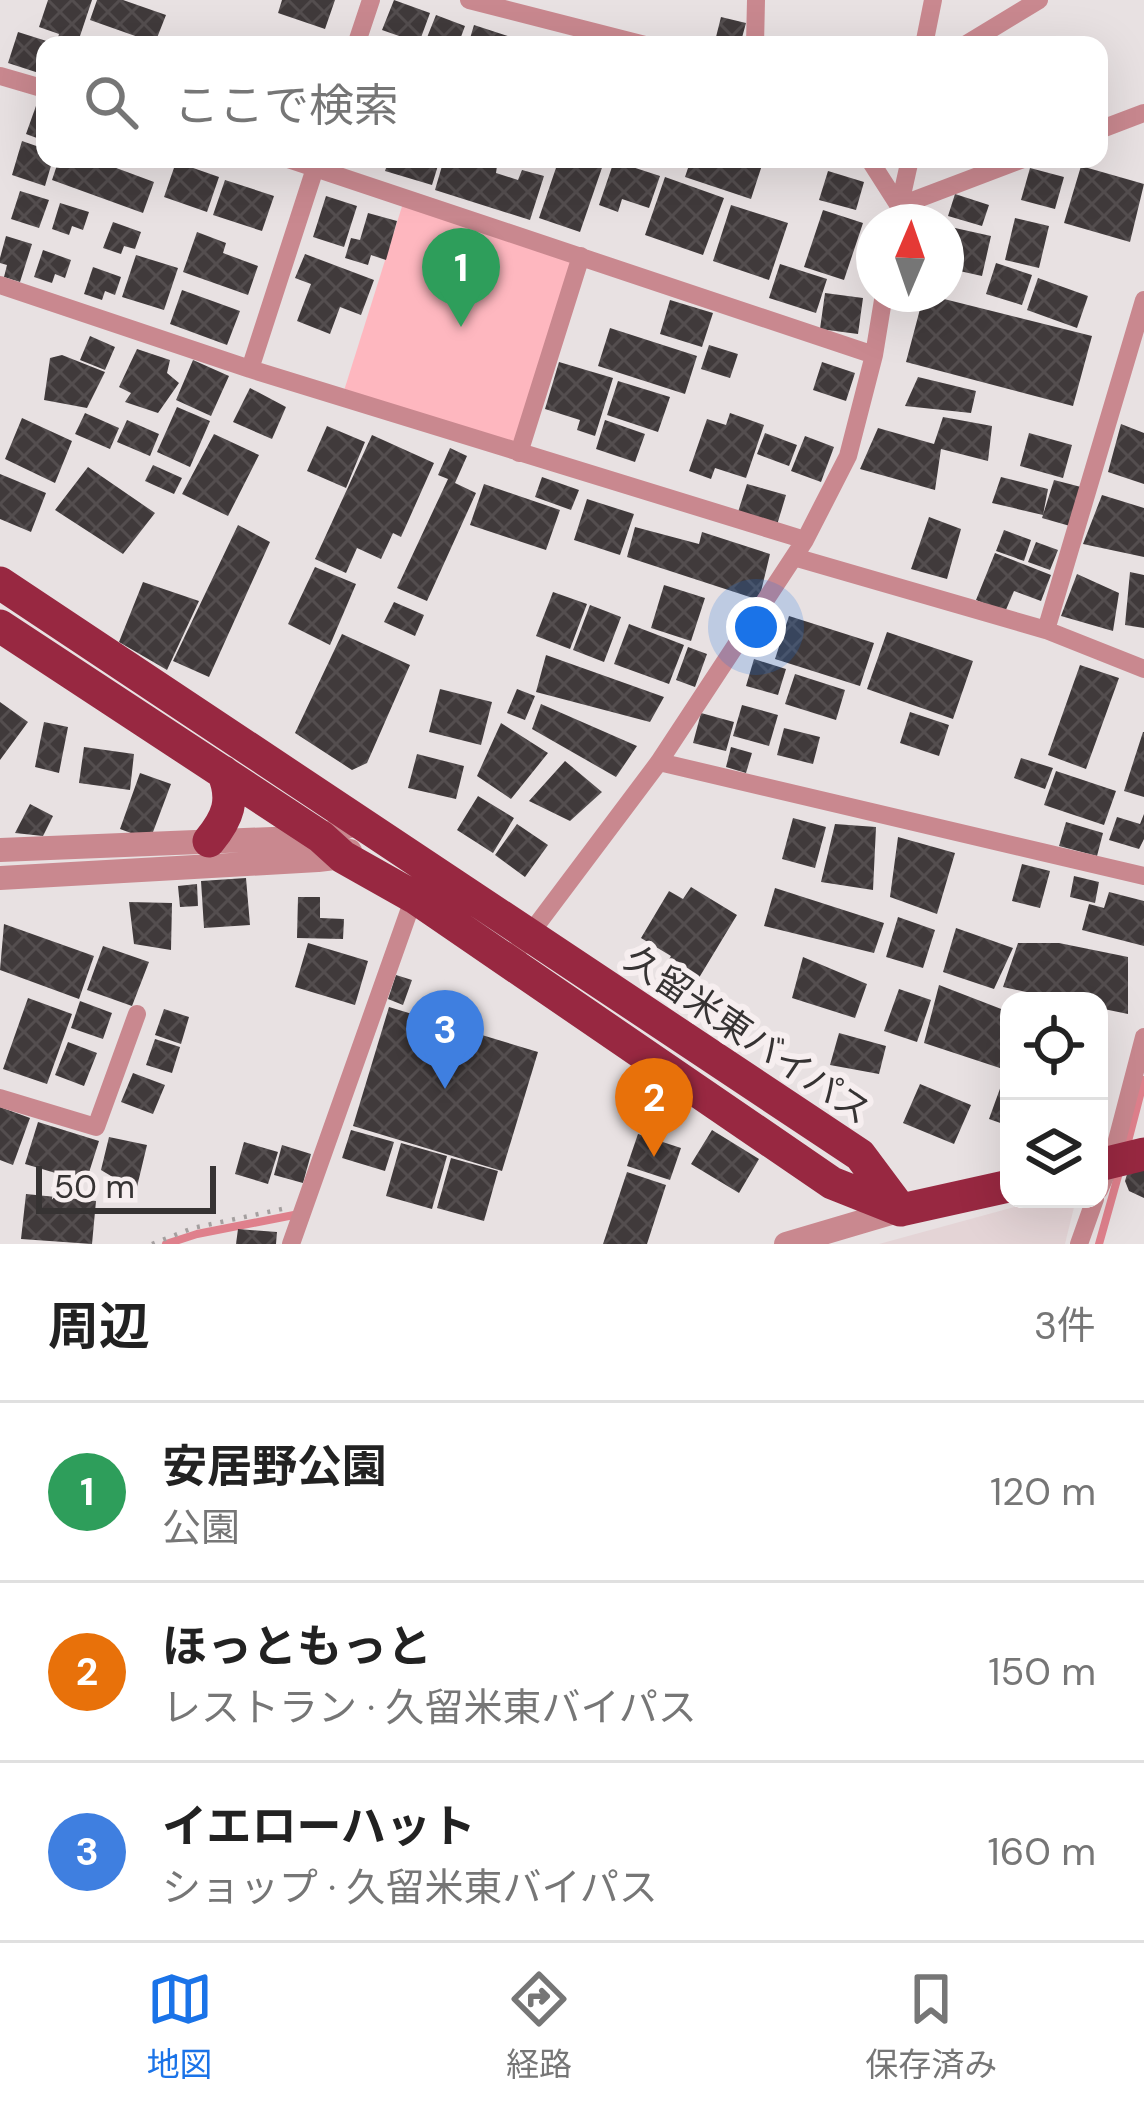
<!DOCTYPE html>
<html lang="ja">
<meta charset="utf-8">
<style>
body{margin:0;font-family:"DM Sans","Noto Sans JP",sans-serif;background:#f2f2f2;color:#222}
.controls{position:absolute;right:36px;bottom:36px;display:grid;overflow:hidden;border-radius:24px;box-shadow:0 12px 48px #0002}
.controls button{width:108px;height:108px;display:grid;place-items:center;padding:0;border:0;border-bottom:3px solid #e0e0e0;background:#fff;color:#222;font:60px sans-serif}
.compass{position:absolute;left:856px;top:204px;width:108px;height:108px;border-radius:50%;background:#fff;box-shadow:0 12px 48px #0002;rotate:2deg}
.scale{position:absolute;left:36px;bottom:30px;width:180px;box-sizing:border-box;padding-left:12px;border:6px solid #363333;border-top:0;font-size:33px;line-height:42px;white-space:nowrap;color:#363333;-webkit-text-stroke:9px #f6eeef;paint-order:stroke}
.you{position:absolute;left:756px;top:627px;width:42px;height:42px;margin:-30px;border:9px solid #fff;border-radius:50%;background:#1a73e8;box-shadow:0 0 0 18px #1a73e833}
.badge{display:grid;place-items:center;width:78px;height:78px;border-radius:50%;background:#1a73e8;color:#fff;font-size:39px;font-weight:700}
.pin{position:absolute;translate:-50% -99px;filter:drop-shadow(0 3px 6px #0008)}
.pin::after{content:'';position:absolute;top:63px;width:42px;height:36px;background:inherit;clip-path:polygon(0 0,100% 0,50% 100%)}
.list{margin:0;padding:0;list-style:none}
h2{display:flex;justify-content:space-between;align-items:center;height:156px;margin:0;padding:0 48px;font-size:51px}
h2 small{font-size:39px;font-weight:400;color:#767676}
.list li{display:grid;grid-template-columns:78px 1fr auto;gap:36px;align-items:center;box-sizing:border-box;height:180px;padding:0 48px;border-top:3px solid #e0e0e0}
.list b{display:block;font-size:45px;white-space:nowrap}
.list p{margin:0;font-size:39px;white-space:nowrap;color:#767676}
.list em{font-size:39px;font-style:normal;color:#767676}
.icon{flex:none;width:66px;height:66px;fill:none;stroke:currentColor;stroke-width:2;stroke-linecap:round;stroke-linejoin:round}
.map{position:relative;flex:none;width:1144px;height:1244px;overflow:hidden}
.search{position:absolute;background:#fff;box-shadow:0 12px 48px #0002;left:36px;right:36px;top:36px;height:132px;display:flex;align-items:center;gap:30px;box-sizing:border-box;padding:0 42px;border-radius:24px;color:#767676;font-size:45px}
.sheet{height:696px;background:#fff}
nav{display:flex;justify-content:space-around;align-items:center;box-sizing:border-box;height:168px;border-top:3px solid #e0e0e0;background:#fff;font-size:33px;color:#767676}
nav a{display:grid;justify-items:center;gap:6px}
nav .on{color:#1a73e8}
.map>svg:first-child{display:block}
.built{fill:#e4d4d6}
.green{fill:#feb7bf}
.lines{fill:none;stroke-linecap:round;stroke-linejoin:round}
.stream{stroke:#df808c;stroke-width:8}
.building{fill:url(#building-cross-hatch)}
.path{stroke:#a49f9f;stroke-width:4.5;stroke-dasharray:3 9;stroke-linecap:butt}
.minor{stroke:#c9888f;stroke-width:18}
.tertiary{stroke:#c9888f;stroke-width:24}
.trunk{stroke:#982841;stroke-width:33}
.labels{text-anchor:middle;dominant-baseline:central;stroke-width:12;stroke-linejoin:round;paint-order:stroke}
.street-label{font-size:36px;fill:#363333;stroke:#f6eeef}
</style>
<div class="map">
<svg width="1144" height="1244" viewBox="0 0 1144 1244">
<defs>
<pattern id="building-cross-hatch" width="8" height="8" patternUnits="userSpaceOnUse" patternTransform="scale(3)"><rect width="8" height="8" fill="#403a3b"/><path d="M0 0l8 8M0 8l8-8" fill="none" stroke="#544e4f"/></pattern>
</defs>
<rect width="100%" height="100%" fill="#e8e1e2"/>
<path class="built" d="M1044,1199H1076L1065,1244H879Z"/>
<path class="green" d="M405,197L581,256L519,453L342,397Z"/>
<g class="lines">
<path class="stream" d="M1126,1149L1144,1080
M166,1244L197,1234L299,1214
M1099,1244L1120,1169"/>
</g>
<path class="building" d="M48,0H92L77,45H45V75L8,63L18,32L56,44L59,34L39,27Z
M97,0H123L166,15L155,43L90,20Z
M282,0H335L325,29L278,13Z
M394,0L430,13L419,43L382,30Z
M436,15L465,26L458,45H424Z
M721,17L746,23L740,45H714Z
M474,25L511,37L509,45H468Z
M37,103L45,106V141L26,134Z
M22,141L45,149V159H53L45,186L12,175Z
M59,159H92L154,182L143,213L52,180Z
M389,159H440L432,185L385,171Z
M444,159H498L496,173L518,180L522,170L544,176L530,220L435,190Z
M559,159H605L580,232L539,218Z
M691,159H764L751,199L685,177Z
M614,161L660,176L649,208L622,199L618,212L599,205Z
M176,162L219,177L207,212L164,197Z
M1081,166L1144,184L1130,242L1064,223Z
M1030,168L1064,177L1055,209L1021,200Z
M828,171L864,182L856,210L819,200Z
M665,177L724,198L703,255L645,235Z
M225,180L274,196L262,231L213,215Z
M20,191L49,200L39,228L11,219Z
M955,194L989,205L982,226L948,216Z
M326,196L357,206L344,247L313,237Z
M60,203L89,212L83,230L72,226L69,235L52,229Z
M731,205L788,223L769,280L713,261Z
M823,210L863,223L844,280L804,267Z
M368,213L397,221L386,260L371,255L368,265L345,258L351,238L360,240Z
M1015,218L1049,226L1039,268L1005,260Z
M113,222L141,232L135,249L124,246L121,254L103,248Z
M946,226L991,236L982,276L946,268Z
M197,232L226,243L223,253L258,266L248,295L183,272Z
M6,236L32,244L20,282L4,277L7,265L0,263V258Z
M43,250L71,260L65,278L55,274L52,283L34,277Z
M305,254L374,280L361,315L340,307L330,334L297,321L311,284L295,278Z
M136,255L178,268L164,310L122,297Z
M996,263L1032,275L1022,305L986,294Z
M780,264L827,279L816,313L769,298Z
M93,267L121,277L115,295L105,291L102,300L84,294Z
M1038,278L1088,296L1077,328L1027,310Z
M182,290L240,311L227,345L170,324Z
M825,293L863,298L858,334L820,329Z
M924,294L1092,336L1073,406L906,362Z
M670,300L713,313L702,347L660,334Z
M610,328L697,356L685,394L598,366Z
M90,336L115,347L105,370L80,360Z
M709,345L738,354L730,378L701,369Z
M137,349L170,360L167,373L179,383L158,413L125,402L131,393L119,387Z
M62,355L105,372L87,408L44,400L50,358Z
M193,360L229,376L211,416L176,400Z
M559,362L613,378L595,436L577,430L580,420L545,409Z
M822,362L855,373L846,401L813,390Z
M918,377L976,391L971,413L905,406Z
M618,381L670,397L658,432L607,415Z
M250,388L286,407L272,439L233,422Z
M177,407L210,421L190,467L157,452Z
M85,413L119,428L110,449L75,434Z
M730,413L764,425L746,478L715,468L711,479L689,471L707,419L726,425Z
M943,417L992,426L988,461L941,449L935,490L860,469L878,428L934,444Z
M22,418L72,441L55,483L5,459Z
M127,420L159,434L150,456L117,442Z
M605,420L645,434L635,462L596,449Z
M1121,424L1144,433V484L1108,472Z
M327,426L365,442L346,488L307,471Z
M765,433L797,445L789,466L757,454Z
M1029,433L1072,445L1063,478L1020,466Z
M214,434L259,455L228,516L182,494Z
M372,435L434,463L401,537L393,533L381,559L357,548L346,573L315,559Z
M805,436L834,447L821,482L791,471Z
M450,448L467,456L455,483L476,493L427,601L397,588L448,479L438,475Z
M153,465L182,478L174,494L145,481Z
M88,467L155,513L123,554L55,510Z
M0,474L46,493L31,532L0,519Z
M542,477L579,490L571,510L535,497Z
M1001,477L1048,489L1043,515L992,503Z
M1054,480L1081,487L1070,526L1042,518Z
M484,484L560,510L546,550L470,525Z
M747,484L786,495L777,525L738,512Z
M1102,495L1144,508V557L1083,544Z
M587,499L634,514L620,555L574,540Z
M929,517L961,529L947,579L911,569Z
M238,525L270,542L209,677L173,661Z
M635,527L699,544L702,532L770,554L759,600L627,557Z
M1004,530L1031,540L1024,561L996,551Z
M1036,542L1058,550L1050,570L1028,562Z
M995,553L1051,575L1041,601L1014,591L1005,612L976,600Z
M315,567L356,584L330,645L288,624Z
M1130,572L1144,575V628L1125,625Z
M1077,574L1119,593L1113,631L1061,616Z
M143,582L199,601L167,670L119,642Z
M664,585L705,598L691,641L651,628Z
M553,592L587,604L570,649L536,636Z
M394,602L424,615L415,636L384,622Z
M590,605L621,617L604,662L573,650Z
M789,616L874,643L860,686L775,659Z
M629,624L684,645L669,684L614,664Z
M887,632L973,661L953,719L867,689Z
M342,634L410,665L367,763L352,770L295,733Z
M688,647L707,654L695,687L676,680Z
M546,655L664,697L650,722L536,692Z
M754,659L786,669L778,695L746,686Z
M1080,665L1119,678L1086,769L1048,755Z
M795,674L845,690L836,720L785,704Z
M440,689L492,702L481,745L429,732Z
M517,689L535,696L525,720L507,713Z
M0,702L28,722L0,760Z
M541,704L637,746L616,777L532,729Z
M742,705L778,715L769,746L733,736Z
M910,712L949,725L939,756L900,743Z
M701,713L734,722L726,751L693,743Z
M44,722L68,727L59,773L35,767Z
M501,723L548,753L511,799L477,776Z
M784,728L820,737L813,764L777,755Z
M1143,732H1144V797L1124,791Z
M84,747L134,754L130,790L79,783Z
M731,747L752,753L746,773L726,767Z
M417,754L464,766L456,799L408,788Z
M1021,758L1053,768L1045,789L1014,778Z
M565,761L602,792L570,821L529,801Z
M1056,771L1116,791L1104,825L1044,805Z
M140,773L171,784L150,840L120,829Z
M478,796L514,818L493,853L457,830Z
M30,804L53,816L43,836L15,833Z
M1144,814V839L1139,849L1109,840L1117,817L1140,824Z
M793,818L826,827L815,868L782,859Z
M1066,822L1103,833L1097,856L1059,846Z
M517,824L548,845L525,877L495,855Z
M835,824L876,827L873,890L821,882Z
M898,837L955,853L937,914L890,897Z
M1022,864L1050,871L1040,908L1012,901Z
M1074,876L1099,882L1095,903L1070,897Z
M246,878L250,925L204,928L201,881Z
M197,884L198,906L180,907L178,886Z
M691,887L737,915L694,986L664,968L671,956L641,938L669,891L683,899Z
M775,888L884,923L874,953L764,926Z
M1109,892L1144,901V946L1082,930L1089,904L1104,908Z
M298,897H320V918L344,919L343,939L297,938Z
M129,902L172,903L171,950L134,944Z
M898,917L935,930L923,968L886,957Z
M4,924L94,956L79,999L0,970Z
M956,928L1013,948L994,989L943,972Z
M308,943L368,961L355,1005L295,987Z
M1018,943H1059L1128,957V1014L1099,1008V1001H1068L1003,987Z
M103,946L149,962L132,1006L87,990Z
M803,957L867,984L855,1018L792,998Z
M396,975L412,980L403,1005L388,999Z
M939,985L1009,1012V1071L924,1043Z
M899,989L931,1000L917,1042L884,1031Z
M28,998L72,1014L47,1084L3,1069Z
M80,1001L112,1013L103,1039L71,1028Z
M389,1007L538,1052L502,1171L353,1126Z
M164,1009L189,1017L181,1044L155,1035Z
M839,1033L886,1046L879,1074L830,1065Z
M155,1039L180,1047L172,1073L146,1065Z
M68,1042L97,1053L84,1086L55,1075Z
M133,1073L165,1085L153,1114L121,1102Z
M1002,1083L1009,1085V1126L989,1119Z
M920,1084L971,1105L954,1144L903,1123Z
M0,1107L30,1118L13,1165L0,1160Z
M38,1122L99,1141L86,1182L25,1164Z
M351,1130L394,1142L385,1171L342,1158Z
M712,1130L759,1159L739,1193L691,1164Z
M638,1134L681,1148L670,1180L627,1166Z
M109,1137L147,1145L136,1191L101,1170Z
M244,1142L278,1152L268,1184L235,1174Z
M401,1143L447,1156L432,1209L386,1196Z
M282,1145L311,1154L303,1183L274,1175Z
M451,1158L498,1171L484,1221L437,1208Z
M1144,1164V1198L1129,1191L1125,1181L1128,1171Z
M627,1172L666,1185L647,1244H603Z
M26,1194L96,1201L92,1244L21,1239Z
M238,1229L277,1232L276,1244H236Z"/>
<g class="lines">
<path class="path" d="M152,1244L193,1228L282,1209"/>
<path class="minor" d="M469,0L645,45
M356,45L371,0
M755,45L756,0
M924,45L933,0
M965,45L1039,0
M0,76L45,89
M1099,130L1144,113
M288,159L874,355
M869,159L899,206
M899,206L1023,159
M896,222L910,159
M0,285L250,369L805,540
M250,369L318,159
M519,453L581,256
M794,557L1046,630L1144,669
M1046,630L1144,300
M659,762L1144,876
M508,963L659,762L805,540L848,456L874,355L884,294
M0,1098L96,1127L137,1014
M1099,1190L1111,1163L1144,1037
M291,1244L414,897
M1079,1244L1095,1199"/>
<path class="tertiary" d="M0,850L321,837L359,822
M0,878L318,860L343,857L350,851
M786,1244L901,1210"/>
<path class="trunk" d="M0,583L860,1155L901,1210
M0,626L321,837L343,857L414,897L832,1183L900,1210
M209,841C228,818 235,800 223,772
M1099,1165L1144,1154
M901,1210L1009,1186"/>
</g>
<g class="labels">
<g class="street-label">
<text transform="translate(748 1035) rotate(34)">久留米東バイパス</text>
</g>
</g>
</svg>
<div class="controls">
<button><svg class="icon" aria-label="locate" viewBox="0 0 24 24"><circle cx="12" cy="12" r="6"/><path d="M12 2v4M12 18v4M2 12h4M18 12h4"/></svg></button>
<button><svg class="icon" aria-label="layers" viewBox="0 0 24 24"><path d="M12 4l9 5-9 5-9-5zM3 14l9 5 9-5"/></svg></button>
</div>
<svg class="compass" viewBox="-18 -18 36 36"><path d="M0-13l5 13h-10z" fill="#e53935"/><path d="M0 13l5-13h-10z" fill="#767676"/></svg>
<div class="scale">50 m</div>
<div class="you"></div>
<div class="pin badge" style="left:461px;top:327px;background:#2e9e5b">1</div>
<div class="pin badge" style="left:654px;top:1157px;background:#e8710a">2</div>
<div class="pin badge" style="left:445px;top:1089px;background:#3f7fe0">3</div>
<div class="search"><svg class="icon" aria-label="search" viewBox="0 0 24 24"><circle cx="10" cy="10" r="6"/><path d="M15 15l6 6"/></svg>ここで検索</div>
</div>
<section class="sheet">
<h2>周辺<small>3件</small></h2>
<ul class="list">
<li><span class="badge" style="background:#2e9e5b">1</span><div><b>安居野公園</b><p>公園</p></div><em>120 m</em></li>
<li><span class="badge" style="background:#e8710a">2</span><div><b>ほっともっと</b><p>レストラン · 久留米東バイパス</p></div><em>150 m</em></li>
<li><span class="badge" style="background:#3f7fe0">3</span><div><b>イエローハット</b><p>ショップ · 久留米東バイパス</p></div><em>160 m</em></li>
</ul>
</section>
<nav>
<a class="on"><svg class="icon" aria-label="map" viewBox="0 0 24 24"><path d="M3 6l6-2 6 2 6-2v14l-6 2-6-2-6 2zM9 4v14M15 6v14"/></svg>地図</a>
<a><svg class="icon" aria-label="directions" viewBox="0 0 24 24"><path d="M12 3l9 9-9 9-9-9zM9 14v-3h6M13 9l2 2-2 2"/></svg>経路</a>
<a><svg class="icon" aria-label="saved" viewBox="0 0 24 24"><path d="M7 4h10v16l-5-4-5 4z"/></svg>保存済み</a>
</nav>
